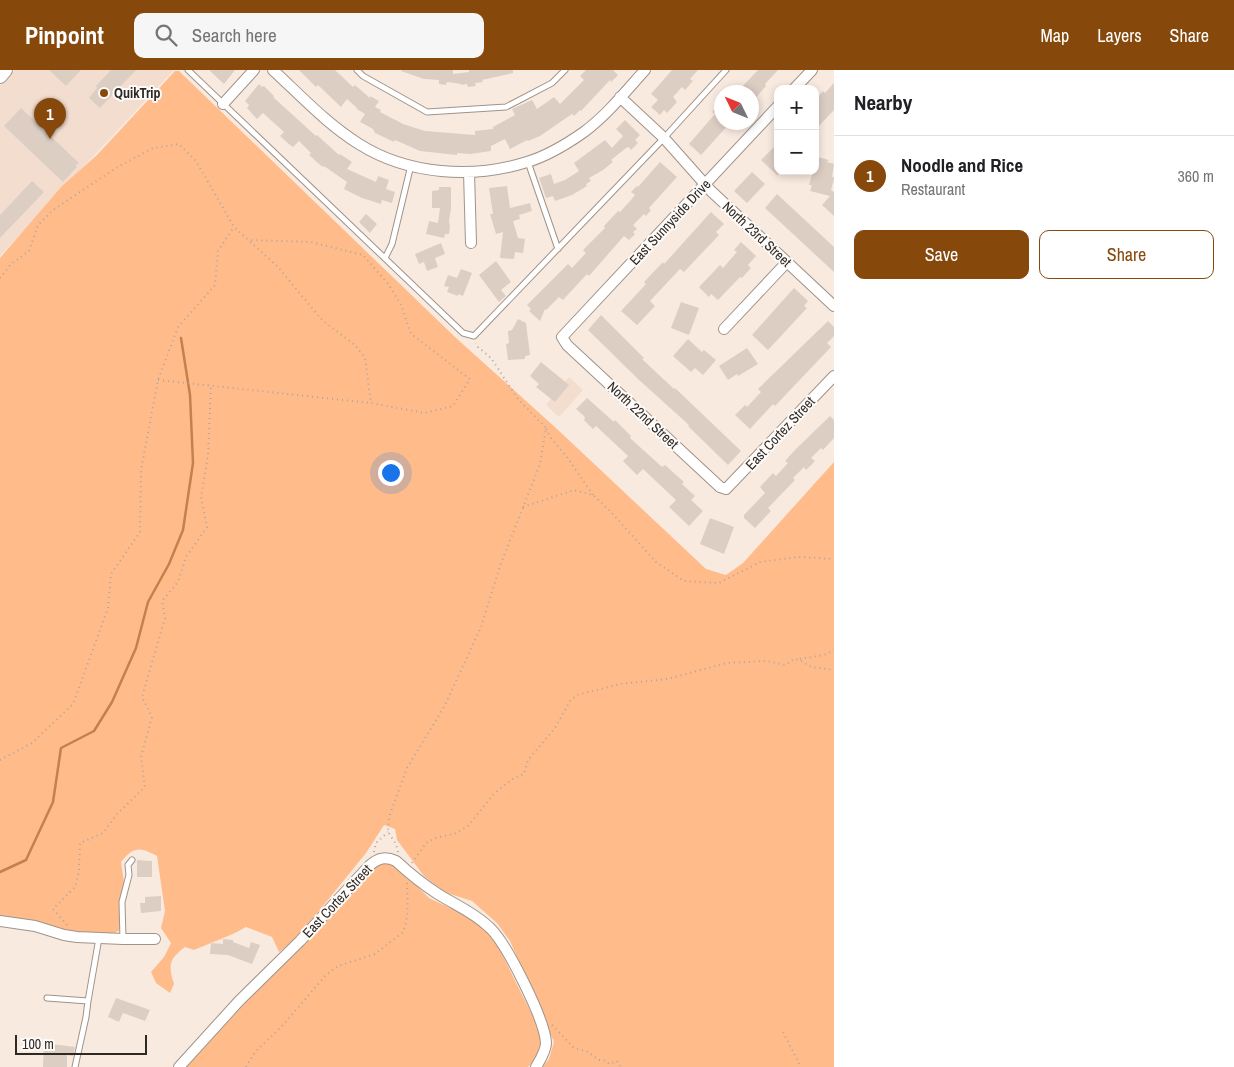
<!DOCTYPE html>
<meta charset="utf-8">
<style>
body{margin:0;font-family:"Archivo Narrow",sans-serif;background:#f6f6f6;color:#202124}
.controls{position:absolute;right:15px;top:15px;display:grid;overflow:hidden;border-radius:10px;box-shadow:0 2px 8px #0003}
.controls button{width:45px;height:45px;display:grid;place-items:center;padding:0;border:0;border-bottom:1px solid #e0e0e0;background:#fff;color:#202124;font:25px sans-serif}
.compass{position:absolute;left:714px;top:15px;width:45px;height:45px;border-radius:50%;background:#fff;box-shadow:0 2px 8px #0003;rotate:313deg}
.scale{position:absolute;left:15px;bottom:12px;width:132px;box-sizing:border-box;padding-left:5px;border:2px solid #2e2925;border-top:0;font-size:14px;line-height:18px;white-space:nowrap;color:#2e2925;-webkit-text-stroke:4px #fdfaf8;paint-order:stroke}
.you{position:absolute;left:390px;top:402px;width:18px;height:18px;margin:-12px;border:4px solid #fff;border-radius:50%;background:#1a73e8;box-shadow:0 0 0 8px #1a73e833}
.badge{display:grid;place-items:center;width:32px;height:32px;border-radius:50%;background:#87480c;color:#fff;font-size:16px;font-weight:700}
.pin{position:absolute;translate:-50% -41px;filter:drop-shadow(0 1px 2px #0008)}
.pin::after{content:'';position:absolute;top:26px;width:18px;height:15px;background:inherit;clip-path:polygon(0 0,100% 0,50% 100%)}
.list{margin:0;padding:0;list-style:none}
h2{display:flex;justify-content:space-between;align-items:center;height:65px;margin:0;padding:0 20px;font-size:21px}
h2 small{font-size:16px;font-weight:400;color:#757577}
.list li{display:grid;grid-template-columns:32px 1fr auto;gap:15px;align-items:center;box-sizing:border-box;height:80px;padding:0 20px;border-top:1px solid #e0e0e0}
.list b{display:block;font-size:19px;white-space:nowrap}
.list p{margin:0;font-size:16px;white-space:nowrap;color:#757577}
.list em{font-size:16px;font-style:normal;color:#757577}
.actions{display:flex;gap:10px;padding:15px 20px}
.actions a{flex:1;padding:11px 0;border:1px solid #87480c;border-radius:10px;text-align:center;font-size:18px;color:#87480c}
.actions .main{background:#87480c;color:#fff}
.icon{flex:none;width:28px;height:28px;fill:none;stroke:currentColor;stroke-width:2;stroke-linecap:round;stroke-linejoin:round}
.map{position:relative;flex:none;width:834px;height:997px;overflow:hidden}
header{display:flex;align-items:center;gap:30px;box-sizing:border-box;height:70px;padding:0 25px;background:#87480c;color:#fff}
header strong{font-size:24px}
nav{display:flex;gap:28px;margin-inline-start:auto;font-size:18px}
.search{width:350px;height:45px;background:#f6f6f6;display:flex;align-items:center;gap:12px;box-sizing:border-box;padding:0 18px;border-radius:10px;color:#757577;font-size:19px}
main{display:flex}
aside{flex:1;background:#fff}
.map>svg:first-child{display:block}
.built{fill:#f3ddcf}
.green{fill:#ffbc8a}
.lines{fill:none;stroke-linecap:round;stroke-linejoin:round}
.stream{stroke:#c4814d;stroke-width:2.5}
.building{fill:#ddcec4}
.service-casing{stroke:#a09389;stroke-width:7}
.minor-casing{stroke:#a09389;stroke-width:12}
.secondary-casing{stroke:#a09389;stroke-width:16}
.path{stroke:#b0a59d;stroke-width:2;stroke-dasharray:1 4;stroke-linecap:butt}
.service{stroke:#fff;stroke-width:5}
.minor{stroke:#fff;stroke-width:10}
.secondary{stroke:#fff;stroke-width:14}
.poi-dot{fill:#87480c;stroke:#fdfaf8;stroke-width:2}
.labels{text-anchor:middle;dominant-baseline:central;stroke-width:4;stroke-linejoin:round;paint-order:stroke}
.poi-label{font-size:14px;font-weight:bold;fill:#2e2925;stroke:#fdfaf8;text-anchor:start}
.street-label{font-size:14px;fill:#2e2925;stroke:#fdfaf8}
</style>
<header>
<strong>Pinpoint</strong>
<div class="search"><svg class="icon" aria-label="search" viewBox="0 0 24 24"><circle cx="10" cy="10" r="6"/><path d="M15 15l6 6"/></svg>Search here</div>
<nav><a>Map</a><a>Layers</a><a>Share</a></nav>
</header>
<main>
<div class="map">
<svg width="834" height="997" viewBox="0 0 834 997">
<rect width="100%" height="100%" fill="#f9eae0"/>
<path class="built" d="M15,0H174L0,186V16Z
M569,307L583,320L559,347L546,335Z"/>
<path class="green" d="M175,1H179L455,267L557,359L706,499L726,505L743,493L834,392V997H542L549,989L554,972L510,871L497,853L472,831L444,822L424,806L397,770L395,759L384,755L366,783L297,868L279,882L272,867L246,857C229,867 212,872 194,880L185,877C169,889 168,895 174,914L170,923L156,913L151,902L164,887L171,873L161,858L165,841L157,786C140,777 134,776 121,792L124,813L120,836V860L111,865L64,863L41,852L0,847V188L62,116L97,85Z
M384,792L399,798L429,828L473,849L494,868L542,965C540,977 538,989 528,997H186L258,919L307,872L373,798Z"/>
<g class="lines">
<path class="stream" d="M0,802L26,790L53,732L61,678L94,661L112,632L136,578L148,532L169,494L183,460L193,393L190,325L181,268"/>
</g>
<path class="building" d="M49,0H81L66,16Z
M111,0H136L100,38L89,28L97,18L96,16Z
M209,0H235L224,14Z
M299,0H335L353,17L355,15L370,28V26L379,31L375,37L381,40L380,42L403,54L425,61L475,65V61L493,59V57L515,45L512,39L532,30L537,39L554,27L560,34L584,10L580,6L586,0H613L618,5L611,12L610,10L581,41L580,40L574,46L572,44L540,66L528,71L527,70L510,79L505,69L491,76V81L470,84L457,83V85L420,81L395,70L394,72L375,63L373,59L360,52L365,44L357,39V38L347,29L341,37L318,15L316,17Z
M402,0H453V4L469,2V0H513V3L482,10L483,12L475,13L476,16L468,17L467,14L461,15V14L447,12L446,15L439,14V10L424,9L401,1Z
M672,0H698L690,9L693,11L685,20L682,17L673,27L677,32L667,43L664,40L660,45L651,37L658,30L651,24Z
M758,0H778L765,14L766,16L752,32V22H737Z
M834,13V40L815,60V30L823,21L825,23Z
M259,14L262,17L264,16L274,26L273,27L316,66L317,65L339,85L340,84L352,92L347,99L376,112L378,106L389,110L386,119L395,122L392,133L382,130L381,134L362,128L344,119L347,112L324,96L323,97L319,94L309,85L311,83L299,71L293,77L290,75L280,66L284,62L263,43L257,49L247,38L249,35L245,31Z
M722,32V52H731L701,85L689,74L715,44L712,42Z
M21,38L79,93L76,95L77,97L63,112L4,56Z
M625,50L640,65L635,70L638,73L631,80L629,77L626,78L611,90L613,92L603,100L589,108L591,111L586,114L587,116L572,125L555,131L553,126L546,128L539,108L551,104L554,114L565,110L579,101L574,93L605,70L612,78L623,66L616,59Z
M774,77L778,81V106L761,90Z
M818,87L829,90L827,92L834,94L832,107H834V109L831,120L834,122V146L822,135L830,126L810,121L812,115H809L813,101H815V89Z
M660,92L677,107L649,138L651,140L646,146L644,144L633,155L637,159L633,162L635,164L629,170L624,166L589,206L587,204L563,230L559,227L546,240L545,239L540,251L529,241L531,239L527,235L568,194L572,198L586,183L583,180L605,158L604,156L618,141L620,142L630,131L635,125L631,122L637,116L638,117Z
M752,102L765,114L747,133L734,121Z
M32,111L44,122L0,168V145Z
M507,116L510,138L530,133L532,141L519,145L520,149L513,151L518,168L525,169L523,183L515,182L514,189L500,188L503,162L496,164L490,144H493L489,118Z
M439,117H451V138L449,151L450,156L449,164H445L444,168L426,164L429,151L438,153L440,138H432V121L439,120Z
M777,124L834,177V202L765,138Z
M711,142L724,154L716,162L719,165L684,202L680,199L650,231L655,236L637,255L621,241L646,214L644,212L663,192L664,194Z
M366,144L377,154L370,163L359,152Z
M741,172L756,186L748,195L751,198L742,208L740,207L718,230L711,224L709,227L699,217L720,195L723,198L737,182L734,180Z
M441,173L445,184L435,188L438,197L427,201L424,192L419,194L415,184Z
M496,191L511,212L501,220L506,226L499,232L479,205Z
M461,199L472,203L463,226L458,224V226L447,222L449,217L444,216L448,205L457,208Z
M794,218L808,231L804,236L807,238L768,280L752,265Z
M681,232L699,238L689,265L671,258Z
M601,245L644,288L642,289L674,319L675,318L741,381L728,395L688,356L689,355L638,309L588,260Z
M518,249L526,253L530,285L525,286V289L508,290L506,274L509,273L508,261L512,260Z
M828,251L834,257V266L827,273L831,277L775,336L773,334L750,359L735,345L745,335L747,337L761,322L758,319Z
M688,269L702,282L704,280L716,290L703,305L695,298L691,302L673,286Z
M747,278L758,294L738,306L737,304L728,310L719,296Z
M541,292L569,315L555,332L536,317L539,314L530,306Z
M587,328L614,352L615,350L631,366L630,368L662,397L665,395L684,412L682,414L695,426L691,430L703,441L689,456L669,437L676,430L643,399L637,405L623,391L628,386L596,356L593,359L584,350L585,348L584,346L576,339Z
M830,346L834,350V368L823,380L821,378L811,388L815,391L806,400L804,397L793,408L795,410L768,438L771,441L755,458L744,448V445L765,423L760,417L773,403L776,406L788,393L785,391L795,380Z
M710,448L734,457L724,484L700,474Z
M137,790L152,791V807H137Z
M161,826V841L141,843L140,833H145V827Z
M223,869L233,870V872L249,878L251,872L260,875L252,894L228,885L210,884L211,873L223,874Z
M116,928L150,940L145,951L123,943L119,952L108,947Z
M44,973L75,977L73,986L67,985V997H43Z"/>
<g class="lines">
<defs>
<path id="service" d="M188,0L463,263L474,266L664,68L726,0
M357,0L363,6L427,42L506,37L552,13L565,0
M528,92L558,179
M385,188L392,174L411,95
M123,869L122,832L129,805L128,795L132,790
M47,928L88,931L99,868
M75,997L86,947L88,931"/>
<path id="minor" d="M273,0C301,26 327,54 359,74C408,105 473,109 527,92C547,86 567,74 584,62C607,45 626,21 645,0
M794,19L812,0
M620,27L664,68L711,121L834,236
M223,34L254,0
M778,36L562,267L567,275L720,417L726,419L834,306
M469,102L471,173
M724,259L787,192
M0,851L35,856L64,865L77,867L123,869H155
M179,997L239,931L300,871L369,796C378,788 385,786 396,791C409,803 424,815 438,824C457,836 472,841 489,857C506,872 545,950 546,973C546,981 540,990 536,997"/>
<path id="secondary" d="M0,6L5,0"/>
</defs>
<use href="#service" class="service-casing"/>
<use href="#minor" class="minor-casing"/>
<use href="#secondary" class="secondary-casing"/>
<path class="path" d="M0,208L11,194L29,181L38,155L53,140L116,98L153,78L179,74L196,91L234,157L278,197L322,250L355,275L365,288L371,333
M158,310L371,333L425,343L453,336L470,309L411,264L401,235L389,215L363,185L311,172L248,170
M546,359L551,368L569,390L593,425
M523,437L574,420L593,425L610,441L656,492L684,511L719,513L760,492L799,487L834,489
M800,589L824,585L834,580
M0,690L32,673L73,634L108,538L111,504L140,462L141,400L158,310L178,257L215,215L218,181L234,157
M374,782L376,773L388,762
M398,782L396,774L388,762L389,747L407,698L444,637L481,557L500,496L540,394L546,358L518,329L491,288L478,277L476,273
M412,793L426,773L435,768L454,764L468,756L493,725L502,717L514,708L524,704L528,690L555,658L570,631L577,625L620,614L667,609L727,593L766,591L785,595L794,589L800,590L811,597L834,600
M67,855L53,839L75,817L79,801L80,773L103,763L117,744L145,717L141,687L152,647L142,627L165,548L162,531L178,512L186,487L207,457L201,427L208,385L211,315
M552,955L574,978L588,982L599,990H604L609,994L617,991L621,997
M783,962L801,997
M246,997L255,982L283,955L326,905L338,896L375,884L402,863C410,849 407,827 407,811"/>
<use href="#service" class="service"/>
<use href="#minor" class="minor"/>
<use href="#secondary" class="secondary"/>
</g>
<circle class="poi-dot" cx="104" cy="23" r="5"/>
<g class="labels">
<g class="poi-label">
<text x="114" y="23">QuikTrip</text>
</g>
<g class="street-label">
<text transform="translate(670 152) rotate(-47)">East Sunnyside Drive</text>
<text transform="translate(757 164) rotate(43)">North 23rd Street</text>
<text transform="translate(643 345) rotate(43)">North 22nd Street</text>
<text transform="translate(780 363) rotate(-47)">East Cortez Street</text>
<text transform="translate(337 831) rotate(-47)">East Cortez Street</text>
</g>
</g>
</svg>
<div class="controls">
<button>+</button>
<button>−</button>
</div>
<svg class="compass" viewBox="-18 -18 36 36"><path d="M0-13l5 13h-10z" fill="#e53935"/><path d="M0 13l5-13h-10z" fill="#757577"/></svg>
<div class="scale">100 m</div>
<div class="you"></div>
<div class="pin badge" style="left:50px;top:69px">1</div>
</div>
<aside>
<h2>Nearby<small></small></h2>
<ul class="list">
<li><span class="badge">1</span><div><b>Noodle and Rice</b><p>Restaurant</p></div><em>360 m</em></li>
</ul>
<div class="actions"><a class="main">Save</a><a>Share</a></div>
</aside>
</main>
